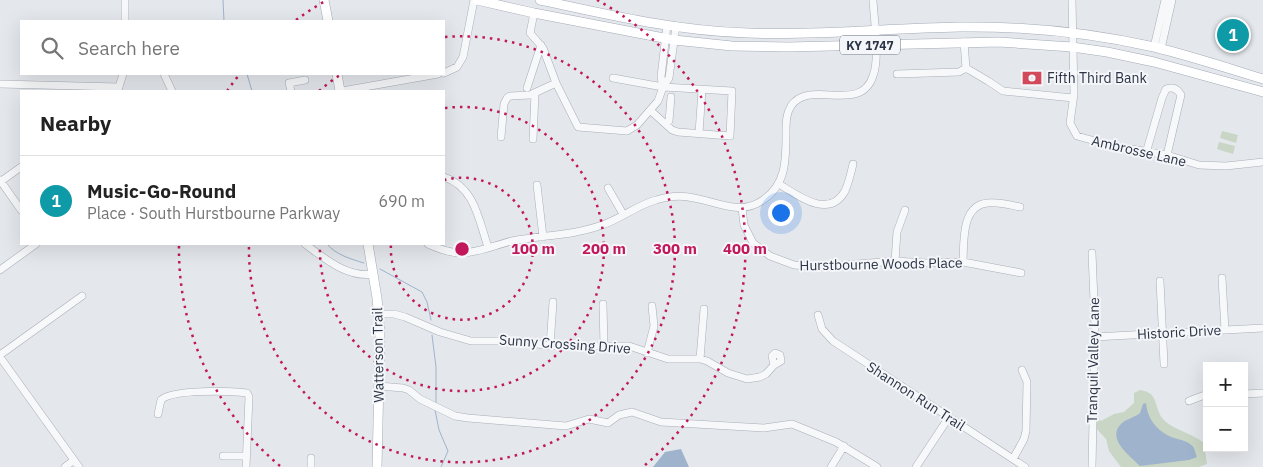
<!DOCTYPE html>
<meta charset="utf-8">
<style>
body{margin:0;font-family:"IBM Plex Sans",sans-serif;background:#f6f6f6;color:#222}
.controls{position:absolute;right:15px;bottom:15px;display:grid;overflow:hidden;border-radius:0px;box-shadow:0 5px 20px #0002}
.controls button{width:45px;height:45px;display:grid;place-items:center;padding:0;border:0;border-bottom:1px solid #e0e0e0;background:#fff;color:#222;font:25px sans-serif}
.you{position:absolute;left:780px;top:212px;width:18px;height:18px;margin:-12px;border:4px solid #fff;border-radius:50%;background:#1a73e8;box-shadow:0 0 0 8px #1a73e833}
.badge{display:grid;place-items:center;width:32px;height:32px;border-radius:50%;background:#d1495b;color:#fff;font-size:16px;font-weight:700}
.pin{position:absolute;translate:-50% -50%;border:2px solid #fff;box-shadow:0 1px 5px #0006}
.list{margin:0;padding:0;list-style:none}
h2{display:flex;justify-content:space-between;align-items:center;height:65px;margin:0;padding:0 20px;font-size:21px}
h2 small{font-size:16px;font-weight:400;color:#767676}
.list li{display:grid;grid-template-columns:32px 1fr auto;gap:15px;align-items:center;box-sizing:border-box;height:90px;padding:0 20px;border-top:1px solid #e0e0e0}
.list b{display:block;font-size:19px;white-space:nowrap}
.list p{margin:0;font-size:16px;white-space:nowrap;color:#767676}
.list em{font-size:16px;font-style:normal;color:#767676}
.icon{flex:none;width:28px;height:28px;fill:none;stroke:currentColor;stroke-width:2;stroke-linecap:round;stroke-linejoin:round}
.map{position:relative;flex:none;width:1263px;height:467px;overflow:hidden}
.search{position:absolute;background:#fff;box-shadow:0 5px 20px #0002;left:20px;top:20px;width:425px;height:55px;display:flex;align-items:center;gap:12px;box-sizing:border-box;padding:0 18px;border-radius:0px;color:#767676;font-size:19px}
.panel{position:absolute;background:#fff;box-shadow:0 5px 20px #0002;left:20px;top:90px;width:425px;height:155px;border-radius:0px}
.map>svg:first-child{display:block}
.green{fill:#c9d6c5}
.water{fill:#9fb4cc}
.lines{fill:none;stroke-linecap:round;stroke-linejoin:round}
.stream{stroke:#9fb4cc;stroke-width:1}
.minor-casing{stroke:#a9aeb7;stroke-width:8}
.major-casing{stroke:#a3abb8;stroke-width:10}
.minor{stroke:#f7f8fa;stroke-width:7}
.major{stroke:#fff;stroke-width:9}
.ring{fill:none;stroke:#c2185b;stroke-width:2.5;stroke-dasharray:2.5 5}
.labels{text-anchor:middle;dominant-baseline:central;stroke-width:4;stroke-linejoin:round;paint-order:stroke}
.shield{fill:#f4f6f9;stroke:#676e7b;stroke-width:1}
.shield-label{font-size:12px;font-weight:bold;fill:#2b3445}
.poi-label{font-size:14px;fill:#2b3445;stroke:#f4f6f9;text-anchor:start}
.street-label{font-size:14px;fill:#2b3445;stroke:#f4f6f9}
.centre{fill:#c2185b;stroke:#f4f6f9;stroke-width:2.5}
.ring-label{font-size:15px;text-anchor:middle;font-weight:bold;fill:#c2185b;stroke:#f4f6f9;stroke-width:4;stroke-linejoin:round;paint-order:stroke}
</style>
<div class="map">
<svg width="1263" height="467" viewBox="0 0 1263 467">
<rect width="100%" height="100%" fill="#e4e7ec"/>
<path class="green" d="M1222,131L1238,135L1236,143L1220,138Z
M1219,142L1235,146L1233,154L1217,149Z
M1140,390C1160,393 1153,407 1163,419C1171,429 1192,433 1204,443L1207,464L1199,467H1121L1109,451L1106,439L1095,427V417L1101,421L1114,414L1124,412L1134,403V393Z"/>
<path class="water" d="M1146,403C1147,417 1155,428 1167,435C1174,439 1183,439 1190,444C1195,447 1195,452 1197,457L1189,460L1140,466C1130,456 1105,438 1122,423C1127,419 1135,417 1140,413L1143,404Z
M681,449L689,467H653L665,452Z"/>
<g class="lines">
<path class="stream" d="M223,0L224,21
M247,74L252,91
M327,244C336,255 351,259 364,263
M380,269L422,292L427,302L431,320
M432,335L436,367V403
M435,410L439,430L448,451L441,467"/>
<defs>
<path id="minor" d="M125,0V21
M1072,0L1074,94L1070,123L1077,136L1113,146L1167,155L1199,165L1226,166L1263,162
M534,13L530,33L543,48L556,83L578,127L627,131L637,125L658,101L663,87L669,78L676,26
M964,42L966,68
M1154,47L1165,0
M1161,49L1172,0
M966,68L988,81L1003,91L1073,98
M444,73L457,67L463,57L474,0
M164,74L172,91
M897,74L959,72L966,68
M613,78L663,87L732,91L730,136L678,132L672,130L650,110
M0,84L119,87
M663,87L661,77L667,25
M527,88L541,45
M118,90L123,74
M291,91L289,83L305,80
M342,91L438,74
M666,124L669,121L671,97
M699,133L702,90
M501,137L504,104L507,98L510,96L530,95L556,83
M533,139L535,93
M1146,153L1162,98L1166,89C1173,87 1177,88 1181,95L1167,155
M444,177C475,187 479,221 488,247
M0,180L21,210
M0,182L21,167
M779,184C797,195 829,220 845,191C849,182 851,173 853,164
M537,185L543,237
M608,188L623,214
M742,208L744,225L753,243L770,256L794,265L820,267L895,261L926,263L963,262L1021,273
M305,244C324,258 347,278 373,274
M428,244C439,249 449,253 461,253C478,253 495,245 512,241C543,235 572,236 602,225C621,219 637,205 656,200C669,196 682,195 694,198C718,202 740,216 763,200C787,184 786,158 786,132C786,123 786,114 791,106C810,78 860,115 873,76C880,58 874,20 873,0
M895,261L897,232L905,210
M963,262C964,242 961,205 988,203C999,202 1010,205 1020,207
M0,270L36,244
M1222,278L1225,330
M1160,281L1164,364
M603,304L604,347
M379,314H394L405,317L440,332L471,341H519L550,346H629L668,359H700L707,361L728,373L747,379L760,377L766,374L774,365L781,361L780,355L775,353L772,356L774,365
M818,315L822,329L833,341L1025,467
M1094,337L1263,328
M550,346L553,302
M647,353L654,326L652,306
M0,355L82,296
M0,357L79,467
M700,359L704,309
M379,386L403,388L409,390L420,399L455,416L468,418L566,426L589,419L608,423L619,415L632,412L661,422L764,428L792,424L836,442L877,467
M1244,394L1263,393
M1189,401L1202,396L1207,395
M158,414L161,400C172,389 230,391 247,393L249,397L246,467
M223,456H247
M1013,459L1024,439L1026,431L1027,382L1022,370
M65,467L74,460
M311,467V458
M831,467L844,446
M916,467L949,417
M1092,467L1095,325L1092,253"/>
<path id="major" d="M324,0L328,21
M477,0L534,13L674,40L732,46L788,47L999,42L1072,47L1107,52L1154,62L1263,92
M540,0C608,15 678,31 748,33C819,36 889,28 959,27C1024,26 1091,33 1154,47C1191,56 1227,68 1263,79
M337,74L340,91
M368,244L377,298L380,333L377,467"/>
</defs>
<use href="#minor" class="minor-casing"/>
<use href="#major" class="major-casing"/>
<use href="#minor" class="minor"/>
<use href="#major" class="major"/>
</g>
<g class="ring">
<path d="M444 180A71 71 0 1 1 391 244"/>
<path d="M445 108A142 142 0 1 1 320 244"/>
<path d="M319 91A213 213 0 0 1 340 75M445 37A213 213 0 1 1 249 245"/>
<path d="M280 466A283 283 0 0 1 179 244M227 91A283 283 0 0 1 239 75M296 20A283 283 0 0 1 327 0M597 0A283 283 0 0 1 644 466"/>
</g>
<defs>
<symbol id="bank-bare" viewBox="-9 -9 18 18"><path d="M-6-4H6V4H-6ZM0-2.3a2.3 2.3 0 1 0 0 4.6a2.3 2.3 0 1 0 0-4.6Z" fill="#d1495b" stroke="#f4f6f9" stroke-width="2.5" paint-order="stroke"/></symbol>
</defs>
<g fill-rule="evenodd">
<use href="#bank-bare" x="1018" y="64" width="28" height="28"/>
</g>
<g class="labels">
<rect class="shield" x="840" y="35.5" width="60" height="19" rx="4"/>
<g class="shield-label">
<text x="870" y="45">KY 1747</text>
</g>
<g class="poi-label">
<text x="1047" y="78">Fifth Third Bank</text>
</g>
<g class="street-label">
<text transform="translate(1139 151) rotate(13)">Ambrosse Lane</text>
<text transform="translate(881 264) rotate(-1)">Hurstbourne Woods Place</text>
<text transform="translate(1179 332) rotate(-3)">Historic Drive</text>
<text transform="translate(565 344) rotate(4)">Sunny Crossing Drive</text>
<text transform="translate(378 355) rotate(-91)">Watterson Trail</text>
<text transform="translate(1093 360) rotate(-89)">Tranquil Valley Lane</text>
<text transform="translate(916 396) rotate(33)">Shannon Run Trail</text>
</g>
</g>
<circle cx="462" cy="249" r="8" class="centre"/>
<g class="ring-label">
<text x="533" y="254">100 m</text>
<text x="604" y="254">200 m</text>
<text x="675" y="254">300 m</text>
<text x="745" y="254">400 m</text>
</g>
</svg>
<div class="controls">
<button>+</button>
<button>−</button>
</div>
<div class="you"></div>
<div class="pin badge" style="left:1233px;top:35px;background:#0f9aa8">1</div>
<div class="search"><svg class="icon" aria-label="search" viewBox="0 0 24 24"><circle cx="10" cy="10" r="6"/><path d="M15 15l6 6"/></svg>Search here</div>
<section class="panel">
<h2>Nearby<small></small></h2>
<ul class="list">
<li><span class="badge" style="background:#0f9aa8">1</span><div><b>Music-Go-Round</b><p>Place · South Hurstbourne Parkway</p></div><em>690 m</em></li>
</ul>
</section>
</div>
